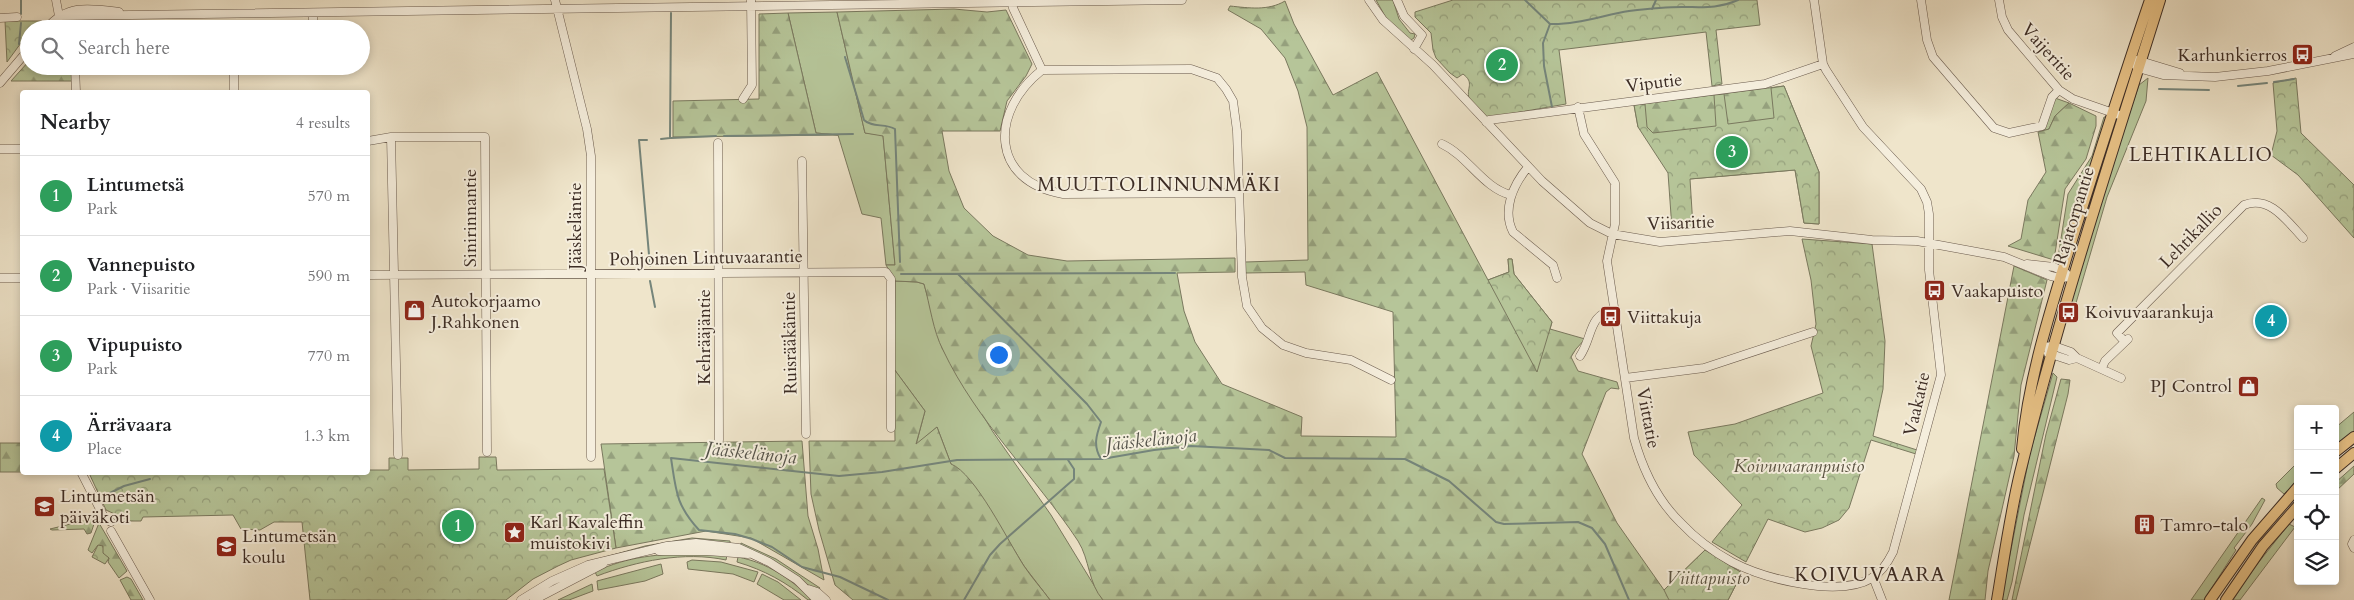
<!DOCTYPE html>
<meta charset="utf-8">
<style>
body{margin:0;font-family:Cardo,serif;background:#f6f6f6;color:#202124}
.controls{position:absolute;right:15px;bottom:15px;display:grid;overflow:hidden;border-radius:5px;box-shadow:0 2px 8px #0003}
.controls button{width:45px;height:45px;display:grid;place-items:center;padding:0;border:0;border-bottom:1px solid #e0e0e0;background:#fff;color:#202124;font:25px sans-serif}
.you{position:absolute;left:998px;top:354px;width:18px;height:18px;margin:-12px;border:4px solid #fff;border-radius:50%;background:#1a73e8;box-shadow:0 0 0 8px #1a73e833}
.badge{display:grid;place-items:center;width:32px;height:32px;border-radius:50%;background:#8f2418;color:#fff;font-size:16px;font-weight:700}
.pin{position:absolute;translate:-50% -50%;border:2px solid #fff;box-shadow:0 1px 5px #0006}
.list{margin:0;padding:0;list-style:none}
h2{display:flex;justify-content:space-between;align-items:center;height:65px;margin:0;padding:0 20px;font-size:21px}
h2 small{font-size:16px;font-weight:400;color:#757577}
.list li{display:grid;grid-template-columns:32px 1fr auto;gap:15px;align-items:center;box-sizing:border-box;height:80px;padding:0 20px;border-top:1px solid #e0e0e0}
.list b{display:block;font-size:19px;white-space:nowrap}
.list p{margin:0;font-size:16px;white-space:nowrap;color:#757577}
.list em{font-size:16px;font-style:normal;color:#757577}
.icon{flex:none;width:28px;height:28px;fill:none;stroke:currentColor;stroke-width:2;stroke-linecap:round;stroke-linejoin:round}
.map{position:relative;flex:none;width:2354px;height:600px;overflow:hidden}
.search{position:absolute;background:#fff;box-shadow:0 2px 8px #0003;left:20px;top:20px;width:350px;height:55px;display:flex;align-items:center;gap:12px;box-sizing:border-box;padding:0 18px;border-radius:28px;color:#757577;font-size:19px}
.panel{position:absolute;background:#fff;box-shadow:0 2px 8px #0003;left:20px;top:90px;width:350px;height:385px;border-radius:5px}
.map>svg:first-child{display:block}
.grass{fill:#b6c599;stroke:#7a795f}
.forest{fill:url(#forest-firs);stroke:#7a795f}
.park{fill:url(#park-crowns);stroke:#7a795f}
.lines{fill:none;stroke-linecap:round;stroke-linejoin:round}
.stream{stroke:#75857b;stroke-width:2}
.minor-casing{stroke:#6a5b4e;stroke-width:9}
.major-casing{stroke:#3d2d25;stroke-width:12}
.minor{stroke:#f5eedd;stroke-width:8}
.major{stroke:#e8c286;stroke-width:10}
.labels{text-anchor:middle;dominant-baseline:central;stroke-width:4;stroke-linejoin:round;paint-order:stroke}
.street-label{font-size:18px;fill:#3d2d25;stroke:#f5eedd}
.poi-label{font-size:18px;fill:#3d2d25;stroke:#f5eedd;text-anchor:start}
.park-label{font-size:18px;font-style:italic;fill:#5b5342;stroke:#f5eedd}
.neighbourhood-label{font-size:19px;letter-spacing:1px;fill:#3d2d25;stroke:#f5eedd}
.water-label{font-size:19px;font-style:italic;fill:#545249;stroke:#f5eedd}
.quarter-label{font-size:20px;letter-spacing:1px;fill:#3d2d25;stroke:#f5eedd}
</style>
<div class="map">
<svg width="2354" height="600" viewBox="0 0 2354 600">
<defs>
<pattern id="forest-firs" width="22" height="20" patternUnits="userSpaceOnUse" patternTransform="scale(1.25)"><rect width="22" height="20" fill="#b6c599"/><path d="M5 1l3.5 6h-7zM16 11l3.5 6h-7z" fill="#95a07d"/></pattern>
<pattern id="park-crowns" width="20" height="18" patternUnits="userSpaceOnUse" patternTransform="scale(1.25)"><rect width="20" height="18" fill="#b6c599"/><path d="M2 6a3 3 0 1 1 6 0M12 15a3 3 0 1 1 6 0" fill="none" stroke="#95a07d"/></pattern>
</defs>
<rect width="100%" height="100%" fill="#efe5cb"/>
<filter id="stains"><feTurbulence type="fractalNoise" baseFrequency=".004" numOctaves="4"/><feColorMatrix values="0 0 0 0 .2 0 0 0 0 .09 0 0 0 0 .02 0 0 0 .5 -.17"/></filter>
<radialGradient id="worn" r=".72"><stop offset=".6" stop-color="#630" stop-opacity="0"/><stop offset="1" stop-color="#630" stop-opacity=".3"/></radialGradient>
<path class="grass" d="M1376,0H1393L1399,19L1410,33L1415,34L1414,38L1411,40L1406,38L1385,16Z
M837,12L865,133L883,135L895,265H886L881,218L862,214L838,135L816,133L788,13Z
M2148,78L2146,101L2107,197L2071,320L2070,319L2072,311L2070,305L2107,178L2139,85Z
M2055,98L2069,103L2055,116L2049,129L2040,132L2045,128Z
M2104,117H2106L2107,121L2061,261L2057,264L2068,194L2092,156Z
M895,281L917,282L924,284L942,348L993,432L1051,515L1103,600H1050L1024,566L991,512L951,464L937,427L916,445L925,411L894,369Z
M2053,373L2057,377L2024,515L2012,582L2007,600H2001L2030,453Z
M2354,412V431L2335,447V428Z
M2298,462V481L2284,494L2277,488L2276,484Z
M2262,498L2265,500L2252,524L2234,548L2236,550L2204,600H2191Z
M2289,524L2295,527L2240,600H2233L2251,572Z
M692,538L730,541V544L709,541L591,561L645,546Z
M741,543L776,559L820,588L818,591L740,546Z
M696,553L727,555L726,560C684,551 637,561 597,576L595,572C627,556 661,554 696,553Z
M738,557C768,563 789,578 812,599L808,600C786,582 764,570 737,562Z
M692,560L721,562L758,572L754,582L733,574L688,569L687,562Z
M661,564L663,574L645,581L598,590L597,581Z
M762,574L778,582L801,600H784L757,584Z
M592,584L593,591L569,600H558Z"/>
<path class="forest" d="M1285,1L1294,24L1333,95L1377,72L1488,280L1509,272L1508,259H1512L1514,274L1552,322L1550,329L1585,339L1576,349L1571,357L1578,371L1617,382L1619,389L1611,388L1606,392L1582,454L1617,523L1664,590L1705,550L1742,573L1728,600H1103C1088,583 1090,560 1078,541C1035,476 977,422 943,350C933,331 930,305 924,284L917,282L895,281L886,265H895L883,136L865,133L837,12L954,9L987,12L1006,10L1032,64L1026,76L1007,101L1000,131H942L949,171L964,208L993,236L1028,255L1067,261L1235,258V272L1177,273L1184,311L1195,342L1222,384L1302,417L1301,436L1396,437L1393,312L1306,285L1305,272L1245,273V262L1308,260L1307,127L1298,91L1285,58L1261,29L1228,10L1230,6C1249,8 1268,11 1285,1Z
M788,13L816,133L838,135L673,137V101L759,99V14Z
M29,61V66H73L74,81H11Z
M1784,86L1819,172V224L1804,223L1795,170L1689,179L1638,127L1634,105Z
M2069,103L2096,116V126L2086,159L2065,189L2054,260L2008,246L2021,239L2028,200L2046,172L2038,132L2049,129L2055,116Z
M2014,266L2047,280L2021,385L2014,456L1988,571L1985,600H1949Z
M894,369L925,411L916,444L937,427L951,464C975,473 1009,543 1024,566C1032,578 1042,589 1050,600H853L835,585L819,530L811,494L809,441H895Z
M2061,379L2070,380L2068,394L2016,600H2012L2046,434Z
M802,441L808,516L818,549L824,580L751,538L706,531L616,548L601,444Z
M0,443H22V472H0Z
M2354,466V474L2335,492V483Z
M91,519L94,524L91,533L87,534L84,529L52,530L50,529Z
M99,523L127,571L119,578L108,562L109,558L104,555L98,545L92,553L88,550Z
M127,577L131,579L143,600H131L120,580Z"/>
<path class="park" d="M1453,0H1757L1760,25L1716,30L1722,84L1712,86L1706,32L1559,50L1566,104L1486,118L1469,98C1466,88 1475,83 1463,74L1457,78L1450,73L1436,58L1433,50L1431,33L1415,17V12Z
M5,21H42L32,29H29V32L7,62Z
M2296,78L2301,133L2354,185V238L2298,175L2271,155L2277,131L2273,83Z
M1784,86L1819,172V224L1804,223L1795,170L1690,179L1693,227L1672,229L1668,173L1638,127L1634,105L1645,104L1647,127L1653,133L1716,126L1714,95L1724,94L1728,124L1774,118L1771,88Z
M1802,239L1872,244L1885,341L1883,389L1873,436L1917,450L1916,454L1871,440L1849,508L1839,520L1822,528L1805,532L1768,519L1746,562L1712,542L1742,505L1694,455L1688,432L1735,424L1823,393L1811,346L1816,324L1811,280Z
M1508,259H1512L1514,274L1552,322L1537,372L1488,280L1509,272Z
M479,457H496L497,470L604,469L616,548L571,560L558,566L533,579L506,600H310L302,522H274L260,530L241,529L233,515L143,517L141,521H120L119,516L106,510L89,473L368,472V470H389V458H408V470L479,469Z
M98,545L103,546V553L109,558L105,564L92,557Z
M1705,550L1742,573L1728,600H1669L1664,590Z"/>
<g class="lines">
<path class="stream" d="M21,0V14
M1525,0L1550,24C1575,25 1604,15 1629,11C1646,9 1665,7 1682,7C1704,7 1717,9 1738,0
M1652,9L1656,0
M1550,24L1543,43L1544,66L1552,107
M19,44L21,23
M845,57L864,120C872,128 885,123 895,129L900,262
M2274,82L2294,79
M2238,86L2267,83
M2159,89L2209,90
M724,136L853,134
M671,138L716,136
M661,139L670,138L671,13
M647,140H639L650,266
M901,274L1175,273
M958,274L1087,404L1101,422C1096,436 1093,446 1101,459
M650,281L655,307
M108,494L124,486L150,479
M888,600L840,577L802,567L772,547L752,539L735,534L699,530C676,505 676,491 671,458L839,476L882,472L957,460L1102,459L1154,450L1191,446L1269,450L1285,458L1405,459L1449,481L1496,522L1504,524L1578,522L1592,528L1605,544L1629,600
M964,600L990,555L1000,544L1074,479V469L1068,460"/>
<defs>
<path id="minor" d="M56,0L59,16
M555,0L587,129L591,156V457
M1012,0L1013,8L1042,70C990,111 989,181 1063,194L1239,193
M1369,0L1383,20L1433,65L1542,181L1590,223L1612,234L1660,242L1790,231L1872,240L1917,241L2004,257L2051,276L2060,278L2072,277
M1397,0L1404,16L1422,35L1414,49
M1921,0L1927,40L1933,57L1994,128L2009,133L2042,126L2052,97L2059,90
M1999,0L2002,17L2008,30L2059,90L2073,99L2122,116
M313,13V29
M59,16L1182,0
M0,18L17,17
M46,29C67,4 89,8 119,12
M2335,56L2354,47
M2137,60L2180,73
M2135,65L2138,68L2163,75L2215,77L2268,71L2354,54
M75,66L76,92
M234,66V92
M314,66V68
M1042,70L1191,69L1217,78L1226,89L1233,101L1237,131L1242,277L1247,306L1262,328L1283,345L1306,353L1351,360L1391,380
M0,83L29,49
M743,99L752,85L751,0
M1578,107L1584,134L1615,183V224L1607,261L1634,438C1643,470 1657,500 1681,523C1696,539 1714,552 1732,562C1765,579 1838,598 1872,578C1882,572 1888,562 1893,552L1941,375L1929,270V214L1927,202L1921,189L1863,127L1826,70L1823,64L1814,0
M1486,122L1489,120L1765,84L1823,64
M391,137L398,455
M368,141L391,137H485L487,452
M718,143L719,440
M1442,144C1468,156 1483,188 1511,195
M0,149H22
M802,161L806,434
M1528,167C1513,185 1502,210 1513,232L1553,265L1557,278
M2027,264L2054,267L2066,273
M368,275L886,272L891,279V428
M0,278H22
M2125,342L2117,333L2244,205C2270,195 2287,221 2303,238
M2041,347L2054,346L2071,352L2077,358L2121,378
M2048,353L2069,360L2077,358
M1580,356C1593,337 1588,314 1614,310
M2102,368L2105,361L2128,339
M1625,378L1704,368L1813,332
M81,472L105,519L111,522
M111,531L150,600
M2354,540L2352,544L2354,548
M659,551H707L748,554
M1873,577L1882,600
M808,589L817,592L826,600
M521,600L552,581L588,565L667,546L696,543L739,548L769,562L797,580L817,600
M534,600L603,564"/>
<path id="major" d="M2022,449C2028,379 2050,312 2070,246C2096,164 2122,82 2150,0
M2335,452L2354,437
M2335,469L2354,453
M1997,600C2004,558 2010,515 2020,473C2059,313 2111,157 2160,0
M2210,600L2252,540L2298,487
M2226,600L2263,546L2298,506"/>
</defs>
<use href="#minor" class="minor-casing"/>
<use href="#major" class="major-casing"/>
<use href="#minor" class="minor"/>
<use href="#major" class="major"/>
</g>
<defs>
<symbol id="bus-square" viewBox="-11 -11 22 22"><rect x="-9" y="-9" width="18" height="18" rx="4" fill="#8f2418" stroke="#f5eedd"/><path d="M-5-6H5V4H4V6H2V4H-2V6H-4V4H-5ZM-3.5-4V0h7V-4ZM-3.5 1.2v1.5H-2V1.2ZM2 1.2v1.5H3.5V1.2Z" fill="#fff"/></symbol>
<symbol id="shop-square" viewBox="-11 -11 22 22"><rect x="-9" y="-9" width="18" height="18" rx="4" fill="#8f2418" stroke="#f5eedd"/><path d="M-5-2.5h2.3a2.7 3.5 0 0 1 5.4 0H5L5.5 6h-11ZM-1.5-2.5h3a1.5 2.3 0 0 0-3 0Z" fill="#fff"/></symbol>
<symbol id="school-square" viewBox="-11 -11 22 22"><rect x="-9" y="-9" width="18" height="18" rx="4" fill="#8f2418" stroke="#f5eedd"/><path d="M0-5L7-2L0 1L-7-2ZM-4 1L0 2.5L4 1V4Q0 6-4 4Z" fill="#fff"/></symbol>
<symbol id="building-square" viewBox="-11 -11 22 22"><rect x="-9" y="-9" width="18" height="18" rx="4" fill="#8f2418" stroke="#f5eedd"/><path d="M-4-6H4V6H1V3H-1V6H-4ZM-2.5-4.3h1.7v1.8h-1.7ZM.8-4.3h1.7v1.8H.8ZM-2.5-1h1.7V.8h-1.7ZM.8-1h1.7V.8H.8Z" fill="#fff"/></symbol>
<symbol id="sight-square" viewBox="-11 -11 22 22"><rect x="-9" y="-9" width="18" height="18" rx="4" fill="#8f2418" stroke="#f5eedd"/><path d="M0-6L1.8-2.2L6-1.7L2.9 1.2L3.7 5.4L0 3.3L-3.7 5.4L-2.9 1.2L-6-1.7L-1.8-2.2Z" fill="#fff"/></symbol>
</defs>
<g fill-rule="evenodd">
<use href="#bus-square" x="2290" y="42" width="25" height="25"/>
<use href="#bus-square" x="1922" y="278" width="25" height="25"/>
<use href="#shop-square" x="402" y="298" width="25" height="25"/>
<use href="#bus-square" x="2056" y="300" width="25" height="25"/>
<use href="#bus-square" x="1598" y="304" width="25" height="25"/>
<use href="#shop-square" x="2236" y="374" width="25" height="25"/>
<use href="#school-square" x="32" y="494" width="25" height="25"/>
<use href="#building-square" x="2132" y="512" width="25" height="25"/>
<use href="#sight-square" x="502" y="520" width="25" height="25"/>
<use href="#school-square" x="214" y="534" width="25" height="25"/>
</g>
<g class="labels">
<g class="street-label">
<text transform="translate(2048 52) rotate(48)">Vaijeritie</text>
<text transform="translate(1654 83) rotate(-7)">Viputie</text>
<text transform="translate(2074 216) rotate(-73)">Rajatorpantie</text>
<text transform="translate(470 218) rotate(-90)">Sinirinnantie</text>
<text transform="translate(1681 223) rotate(-2)">Viisaritie</text>
<text transform="translate(575 226) rotate(-90)">Jääskeläntie</text>
<text transform="translate(2191 236) rotate(-46)">Lehtikallio</text>
<text transform="translate(706 258) rotate(-1)">Pohjoinen Lintuvaarantie</text>
<text transform="translate(704 337) rotate(-90)">Kehrääjäntie</text>
<text transform="translate(790 343) rotate(-91)">Ruisrääkäntie</text>
<text transform="translate(1917 404) rotate(-77)">Vaakatie</text>
<text transform="translate(1648 418) rotate(79)">Viittatie</text>
</g>
<g class="poi-label">
<text x="2287" y="55" text-anchor="end">Karhunkierros</text>
<text x="1951" y="291">Vaakapuisto</text>
<text x="431" y="301">Autokorjaamo<tspan x="431" dy="21">J.Rahkonen</tspan></text>
<text x="2085" y="312">Koivuvaarankuja</text>
<text x="1627" y="317">Viittakuja</text>
<text x="2232" y="386" text-anchor="end">PJ Control</text>
<text x="60" y="496">Lintumetsän<tspan x="60" dy="21">päiväkoti</tspan></text>
<text x="530" y="522">Karl Kavaleffin<tspan x="530" dy="21">muistokivi</tspan></text>
<text x="2160" y="525">Tamro-talo</text>
<text x="242" y="536">Lintumetsän<tspan x="242" dy="21">koulu</tspan></text>
</g>
<g class="park-label">
<text x="1799" y="466">Koivuvaaranpuisto</text>
<text x="1708" y="578">Viittapuisto</text>
</g>
<g class="neighbourhood-label">
<text x="2201" y="155">LEHTIKALLIO</text>
<text x="1159" y="185">MUUTTOLINNUNMÄKI</text>
</g>
<g class="water-label">
<text transform="translate(1151 440) rotate(-6)">Jääskelänoja</text>
<text transform="translate(751 453) rotate(6)">Jääskelänoja</text>
</g>
<g class="quarter-label">
<text x="1870" y="574">KOIVUVAARA</text>
</g>
</g>
<rect width="100%" height="100%" filter="url(#stains)"/>
<rect width="100%" height="100%" fill="url(#worn)"/>
</svg>
<div class="controls">
<button>+</button>
<button>−</button>
<button><svg class="icon" aria-label="locate" viewBox="0 0 24 24"><circle cx="12" cy="12" r="6"/><path d="M12 2v4M12 18v4M2 12h4M18 12h4"/></svg></button>
<button><svg class="icon" aria-label="layers" viewBox="0 0 24 24"><path d="M12 4l9 5-9 5-9-5zM3 14l9 5 9-5"/></svg></button>
</div>
<div class="you"></div>
<div class="pin badge" style="left:458px;top:526px;background:#2e9e5b">1</div>
<div class="pin badge" style="left:1502px;top:65px;background:#2e9e5b">2</div>
<div class="pin badge" style="left:1732px;top:152px;background:#2e9e5b">3</div>
<div class="pin badge" style="left:2271px;top:321px;background:#0f9aa8">4</div>
<div class="search"><svg class="icon" aria-label="search" viewBox="0 0 24 24"><circle cx="10" cy="10" r="6"/><path d="M15 15l6 6"/></svg>Search here</div>
<section class="panel">
<h2>Nearby<small>4 results</small></h2>
<ul class="list">
<li><span class="badge" style="background:#2e9e5b">1</span><div><b>Lintumetsä</b><p>Park</p></div><em>570 m</em></li>
<li><span class="badge" style="background:#2e9e5b">2</span><div><b>Vannepuisto</b><p>Park · Viisaritie</p></div><em>590 m</em></li>
<li><span class="badge" style="background:#2e9e5b">3</span><div><b>Vipupuisto</b><p>Park</p></div><em>770 m</em></li>
<li><span class="badge" style="background:#0f9aa8">4</span><div><b>Ärrävaara</b><p>Place</p></div><em>1.3 km</em></li>
</ul>
</section>
</div>
